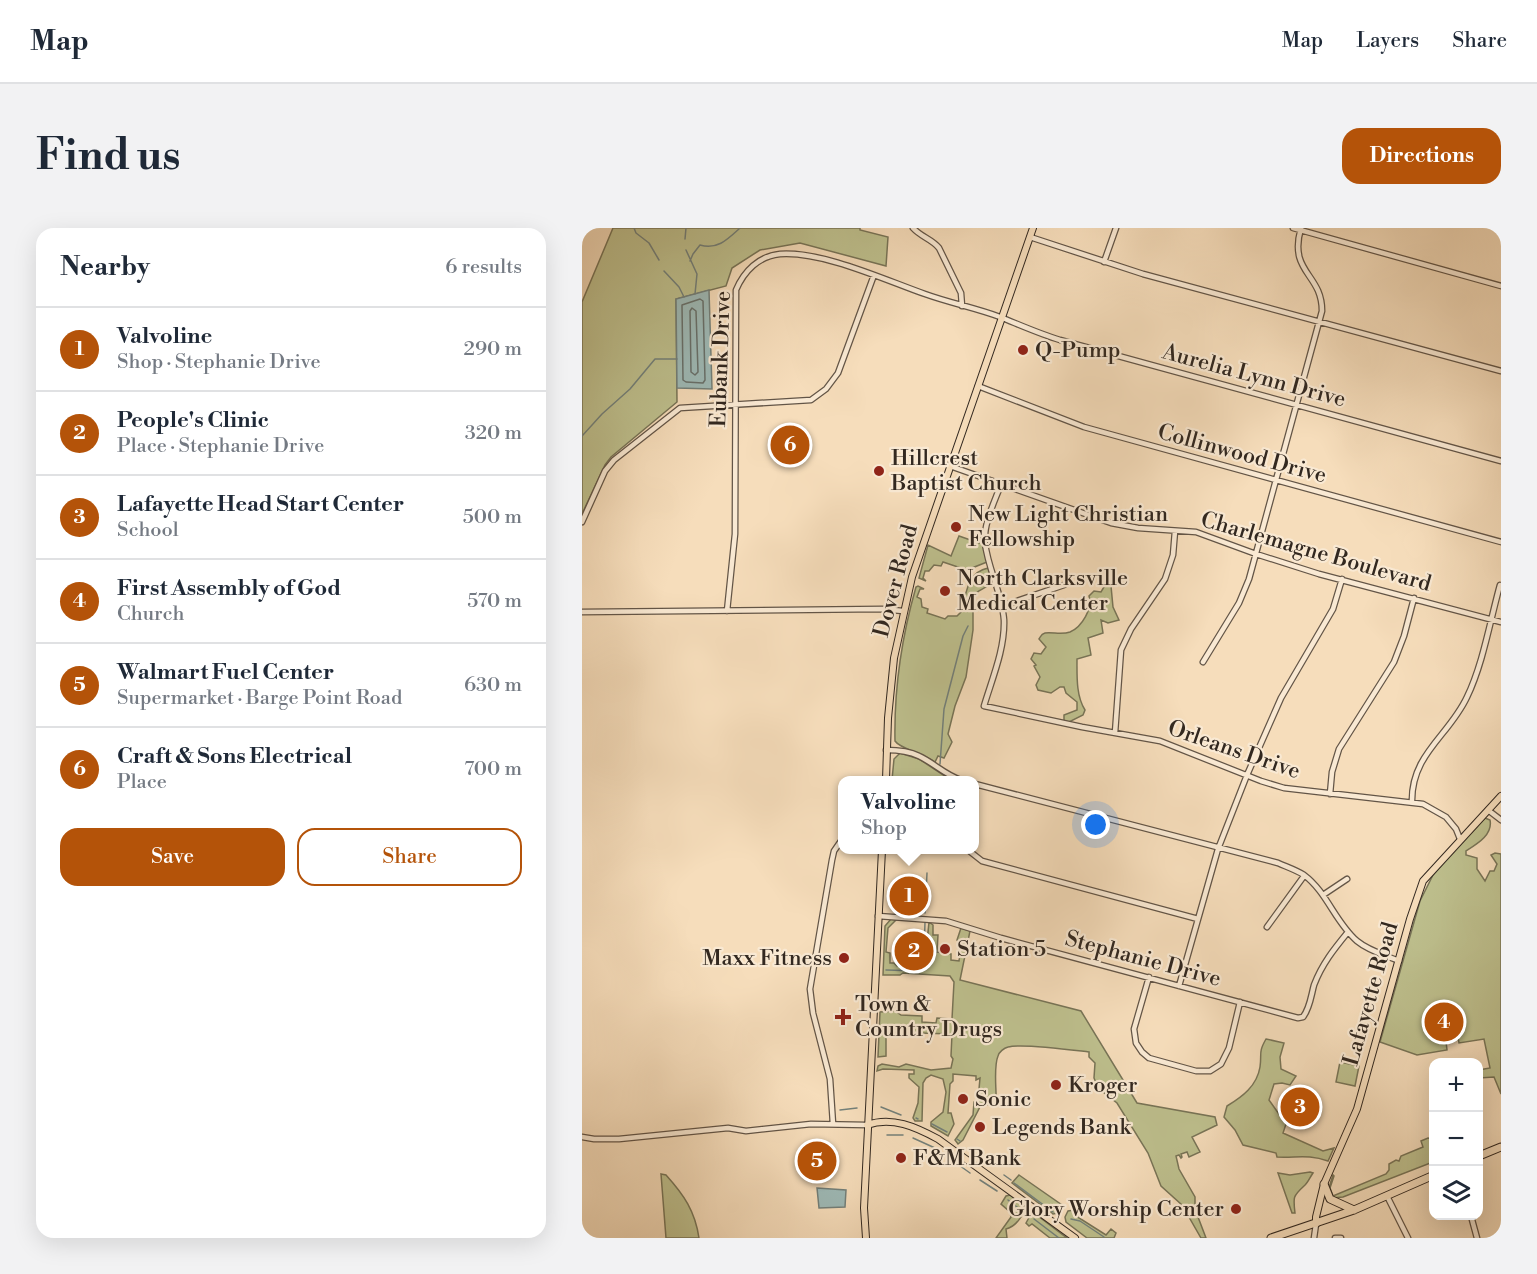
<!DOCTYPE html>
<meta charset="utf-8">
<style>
body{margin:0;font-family:"Libre Bodoni",serif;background:#f2f2f3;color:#1f2937}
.controls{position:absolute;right:18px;bottom:18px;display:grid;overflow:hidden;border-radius:12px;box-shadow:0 6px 24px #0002}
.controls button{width:54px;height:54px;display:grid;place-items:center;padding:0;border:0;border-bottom:2px solid #e0e1e3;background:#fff;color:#1f2937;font:30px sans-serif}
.you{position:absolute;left:514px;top:597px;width:21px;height:21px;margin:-15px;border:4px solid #fff;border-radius:50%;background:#1a73e8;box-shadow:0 0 0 9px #1a73e833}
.badge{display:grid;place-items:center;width:39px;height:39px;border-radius:50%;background:#b45309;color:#fff;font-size:20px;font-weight:700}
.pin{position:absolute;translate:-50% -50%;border:3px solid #fff;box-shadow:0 2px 6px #0006}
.popup{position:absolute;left:256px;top:548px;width:141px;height:78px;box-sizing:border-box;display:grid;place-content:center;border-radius:12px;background:#fff;filter:drop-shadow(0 2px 4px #0005);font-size:20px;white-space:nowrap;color:#747a83}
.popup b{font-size:22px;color:#1f2937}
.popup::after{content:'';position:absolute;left:50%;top:100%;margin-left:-12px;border:12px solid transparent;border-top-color:#fff}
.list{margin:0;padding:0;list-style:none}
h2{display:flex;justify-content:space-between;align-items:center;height:78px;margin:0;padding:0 24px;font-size:26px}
h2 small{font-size:20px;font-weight:400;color:#747a83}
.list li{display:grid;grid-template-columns:39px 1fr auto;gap:18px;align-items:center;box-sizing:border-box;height:84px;padding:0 24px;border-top:2px solid #e0e1e3}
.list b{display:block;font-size:22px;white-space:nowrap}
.list p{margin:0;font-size:20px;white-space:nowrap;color:#747a83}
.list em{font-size:20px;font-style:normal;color:#747a83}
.actions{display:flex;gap:12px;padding:18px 24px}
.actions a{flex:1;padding:14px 0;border:2px solid #b45309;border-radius:18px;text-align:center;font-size:21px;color:#b45309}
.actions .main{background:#b45309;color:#fff}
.icon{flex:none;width:33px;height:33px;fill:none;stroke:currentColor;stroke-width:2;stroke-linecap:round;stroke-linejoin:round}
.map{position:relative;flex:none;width:919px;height:1010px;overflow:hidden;border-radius:18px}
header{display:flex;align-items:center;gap:36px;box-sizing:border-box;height:84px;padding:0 30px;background:#fff;border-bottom:2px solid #e0e1e3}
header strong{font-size:28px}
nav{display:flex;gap:33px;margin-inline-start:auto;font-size:21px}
.intro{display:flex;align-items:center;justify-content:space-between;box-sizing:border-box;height:144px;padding:0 36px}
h1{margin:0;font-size:42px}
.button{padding:15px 27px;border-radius:18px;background:#b45309;color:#fff;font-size:21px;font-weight:700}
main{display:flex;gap:36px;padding:0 36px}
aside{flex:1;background:#fff;border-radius:18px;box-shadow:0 6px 24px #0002}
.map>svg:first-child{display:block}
.green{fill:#bec08e;stroke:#787457;stroke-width:1.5}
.water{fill:#9ebab7;stroke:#73807b;stroke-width:1.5}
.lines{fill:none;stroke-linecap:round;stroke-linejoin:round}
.shore{stroke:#68716c;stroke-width:1.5}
.stream{stroke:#73807b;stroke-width:1.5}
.minor-casing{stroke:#635547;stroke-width:7}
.major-casing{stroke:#322820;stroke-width:8}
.highway-casing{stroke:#322820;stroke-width:9}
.minor{stroke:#f9e9d3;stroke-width:4.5}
.major{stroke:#f6ddbb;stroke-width:6}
.highway{stroke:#f6ddbb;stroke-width:7}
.poi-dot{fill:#8f2418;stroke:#f9e9d3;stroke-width:2}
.labels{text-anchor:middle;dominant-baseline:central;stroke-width:4.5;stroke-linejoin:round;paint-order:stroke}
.poi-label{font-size:22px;fill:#322820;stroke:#f9e9d3;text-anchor:start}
.street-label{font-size:22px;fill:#322820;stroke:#f9e9d3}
</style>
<header>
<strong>Map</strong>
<nav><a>Map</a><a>Layers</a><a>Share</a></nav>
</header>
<div class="intro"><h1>Find us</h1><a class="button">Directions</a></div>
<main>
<aside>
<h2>Nearby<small>6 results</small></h2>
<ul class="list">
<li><span class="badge">1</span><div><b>Valvoline</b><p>Shop · Stephanie Drive</p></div><em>290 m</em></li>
<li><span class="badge">2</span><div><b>People's Clinic</b><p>Place · Stephanie Drive</p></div><em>320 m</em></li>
<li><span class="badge">3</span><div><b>Lafayette Head Start Center</b><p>School</p></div><em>500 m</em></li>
<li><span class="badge">4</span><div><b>First Assembly of God</b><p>Church</p></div><em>570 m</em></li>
<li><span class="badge">5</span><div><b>Walmart Fuel Center</b><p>Supermarket · Barge Point Road</p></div><em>630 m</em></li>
<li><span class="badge">6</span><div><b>Craft &amp; Sons Electrical</b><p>Place</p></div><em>700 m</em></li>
</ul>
<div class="actions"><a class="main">Save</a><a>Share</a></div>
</aside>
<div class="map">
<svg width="919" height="1010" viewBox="0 0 919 1010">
<rect width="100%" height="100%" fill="#f6ddbb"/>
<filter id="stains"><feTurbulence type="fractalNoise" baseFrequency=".00333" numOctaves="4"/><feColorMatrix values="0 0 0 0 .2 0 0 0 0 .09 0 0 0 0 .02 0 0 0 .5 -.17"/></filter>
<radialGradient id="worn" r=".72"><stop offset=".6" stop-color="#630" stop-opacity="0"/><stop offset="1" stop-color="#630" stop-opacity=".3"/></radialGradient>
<path class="green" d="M31,0H278V2L306,9L304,38L218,15L178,22L150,40L144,58L94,71L95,174L29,229L23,237L0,286V74Z
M402,301L400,315L405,334L390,340L385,346L379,345V340L361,334L359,338L352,337L347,343H343L341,350L344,353L337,350L346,317L369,328L377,308L397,315L399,302Z
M406,340L410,355C397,365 388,362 387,383H391V402L384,449L373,478L366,506L370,514L362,530L356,528L353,534C341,525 318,521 313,513C312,462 320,408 334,359L336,358L342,361H338L335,369L339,371L340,379L346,381L345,385L363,391L366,388H375L379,384C385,365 384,345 406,340Z
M525,354L529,358L531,379L537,392L526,395L519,392L521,405L506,410L509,427L495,431C495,448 494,468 503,482L501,487L487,494L482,493V487L495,482V474L484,465L482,459H478L469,465L456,462L454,457L458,449L452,438L454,437L449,431L452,425L459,426L464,419L457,411C459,408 459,406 463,405C471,404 480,407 488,404C500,399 511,380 507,368L512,363L519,364Z
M318,525L337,531L369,552H310L312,531Z
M903,590L908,592C911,607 895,616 884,623V627L895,630V641L903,653L908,643H912L915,636L909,627L913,625L919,626V866L912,849L897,850V842L908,840L902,811L877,815L875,803L863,805L865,822L835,827L798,814L838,673L851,647L864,631Z
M309,691L314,692L306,700L304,724L308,725V735H312L315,738L336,740L337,737L343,735L347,694L351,697V707H356L355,724L369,726V732L377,733L379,717L375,712L379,700L388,703L378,752L499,783L555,875L633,889L635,897L610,909L618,924L607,929L605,924L599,926L600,929L599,930L597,927L594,928L597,941L613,969V981L624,1010H619L600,977L579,958L566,925L535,875L516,860L512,850L513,835L507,829V824C490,822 440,815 426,819C422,820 417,824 416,828C411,840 415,863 414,876L399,877L381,912L376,916L373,912L391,887L392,874L396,872L398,850L394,852V848L371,846V853L368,856L366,885H369L372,896L366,908L349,898V894L361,884L364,864L361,851L349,847L344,850L341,855L340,893H333L331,890L336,875L337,859L327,850V846H332V842L301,841L295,843L296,838L300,836L317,839L324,836L349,842L369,840L371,831L369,828L370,806L304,804V828L296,829L298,784L313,783L319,787L340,788V794L354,795L355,790L370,791L372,754L368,748L321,745L318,747H301L303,698Z
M684,811L702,815L698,829L699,841L714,848L708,857L700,855L692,856L687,872L704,896L701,905L741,923L752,920L746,933C726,926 715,930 695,929L694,925L661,917L653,902L642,889L645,878C660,869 675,858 678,839C680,825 676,825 684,811Z
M758,834L777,838L773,858L754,854Z
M846,910L851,911V934L761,969L750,970L746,963L751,947L752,948L748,960L751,968L804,946L807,942V936L814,932L817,933L819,928L841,919L839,913Z
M728,944L731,945C728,949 726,955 722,958C711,968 711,969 713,985H710L696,945L708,947Z
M79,946L84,947C102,967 113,983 117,1010H84Z
M437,947L480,977L476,985L471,986L430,955Z
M428,967L442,978C443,987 433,999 424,1001L425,1010H414L429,989L428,984L419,976L424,968Z
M492,982L494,985V988L524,1007L529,1001L534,1005L532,1010H505L484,994L483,989L486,983Z
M452,985L485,1010H468L450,996L447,998L444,995L449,986Z"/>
<path class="water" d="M127,62L130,161L95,160L94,71Z
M235,960L264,962L263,979L237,980Z"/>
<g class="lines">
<path class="shore" d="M118,71L121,73L123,152L121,155L104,154L101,152L100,77Z
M110,80L114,83L116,144L113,147L109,144L108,83Z"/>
<path class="stream" d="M52,0L54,5L67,15L77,32
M103,11L104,0
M104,22L115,46L113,66
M108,33L111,26L118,17C135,22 145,12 158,0
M82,43L97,59L102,69
M0,208L20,186L48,161L73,131H95
M358,536L362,481L381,408L386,398
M353,552L354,550
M343,685L345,645
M304,742L338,743L342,727L343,694
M299,879L319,887
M258,882L275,880
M334,890L336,891
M350,896L365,904
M305,907H321
M331,910L353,920L388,945
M375,911L378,913
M390,921L392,927
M403,929L407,936
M422,947L429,952
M398,952L415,963
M432,955L471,984
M426,972L440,983
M452,991L477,1010
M489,991L498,993L522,1009"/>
<defs>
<path id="minor" d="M331,0C339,9 350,11 357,20L379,65L380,78
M711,0L919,58
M448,9L561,46L919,143
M522,34L534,0
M396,158L502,199L919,314
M368,238L529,295L556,300L614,304L674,326L737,346L919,394
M419,256C413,273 401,296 403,315C406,341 420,365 422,392C423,421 410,451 402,478L500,499L578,513L679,553L702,560L841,576L864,589L874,601L878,611
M0,294L23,243L32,232L98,180L229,172L244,161L256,145L292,47
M420,378L482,357
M145,383L153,306L154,62C162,43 177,28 198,26C241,23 303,52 343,66C368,75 394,80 418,89C438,97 458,106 478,112L919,233
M0,384L300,381L321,383
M621,434L657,375L667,351L740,83C740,45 706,45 719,0
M533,505L539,422L549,401L583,351L591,327L593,303
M304,522C315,522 327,523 337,528C352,535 363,547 379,552
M393,556L696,635C705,639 714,642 722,647C745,664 753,694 775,713C787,723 803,727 817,733
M748,566L750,544L757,521L812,434L822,408L832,370
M830,574C829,526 867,508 885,469C901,436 908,393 918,357
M906,582L919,592
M386,622L400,633L616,691
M741,667L765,651
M296,688L364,693L419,710L716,790L721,789C728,780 729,768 732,757C740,736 752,721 766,704
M685,699L722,648
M567,749L552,801L554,815L560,824L567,830L614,843H628L639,836L647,820L658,774
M597,758L636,621L665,547L699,470L751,381L760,351
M251,896L248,851L231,785L228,761L250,632L252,623L261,610
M0,909L12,911H37L146,900L164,903L229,896L285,897
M805,968L826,1010
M889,988L895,1010
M732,1010L734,996
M753,1010H759"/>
<path id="major" d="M304,552L306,490L312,430L330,349L451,0
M285,897C310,888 334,899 356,911L493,1010
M734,996V989L742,956L775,881L828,691L841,653L919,568
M284,1010L282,980L300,622"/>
<path id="highway" d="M897,928L919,919
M742,956L748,971L772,982
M689,1010L772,982L852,947"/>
</defs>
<use href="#minor" class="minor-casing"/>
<use href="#major" class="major-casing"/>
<use href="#highway" class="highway-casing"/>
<use href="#minor" class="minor"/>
<use href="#major" class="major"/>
<use href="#highway" class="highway"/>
</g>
<g class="poi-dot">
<circle cx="441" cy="122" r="6"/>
<circle cx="297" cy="243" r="6"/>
<circle cx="374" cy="299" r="6"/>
<circle cx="363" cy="363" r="6"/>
<circle cx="363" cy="721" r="6"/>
<circle cx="262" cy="730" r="6"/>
<path d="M258 780h6v6h6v6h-6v6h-6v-6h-6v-6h6z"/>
<circle cx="474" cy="857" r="6"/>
<circle cx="381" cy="871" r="6"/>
<circle cx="398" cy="899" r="6"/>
<circle cx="319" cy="930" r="6"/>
<circle cx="654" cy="981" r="6"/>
</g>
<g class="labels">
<g class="poi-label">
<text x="453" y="122">Q-Pump</text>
<text x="309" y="230">Hillcrest<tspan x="309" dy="25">Baptist Church</tspan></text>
<text x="386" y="286">New Light Christian<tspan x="386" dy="25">Fellowship</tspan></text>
<text x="375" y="350">North Clarksville<tspan x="375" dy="25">Medical Center</tspan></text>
<text x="375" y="721">Station 5</text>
<text x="250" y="730" text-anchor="end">Maxx Fitness</text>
<text x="273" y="776">Town &amp;<tspan x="273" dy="25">Country Drugs</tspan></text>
<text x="486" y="857">Kroger</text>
<text x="393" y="871">Sonic</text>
<text x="410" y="899">Legends Bank</text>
<text x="331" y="930">F&amp;M Bank</text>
<text x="642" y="981" text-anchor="end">Glory Worship Center</text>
</g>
<g class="street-label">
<text transform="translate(139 131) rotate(-88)">Eubank Drive</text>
<text transform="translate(672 148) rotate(15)">Aurelia Lynn Drive</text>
<text transform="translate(660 226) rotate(15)">Collinwood Drive</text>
<text transform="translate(734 324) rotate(16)">Charlemagne Boulevard</text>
<text transform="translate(314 353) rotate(-75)">Dover Road</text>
<text transform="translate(652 522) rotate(19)">Orleans Drive</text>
<text transform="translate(561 731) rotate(15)">Stephanie Drive</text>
<text transform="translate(789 766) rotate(-74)">Lafayette Road</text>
</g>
</g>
<rect width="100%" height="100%" filter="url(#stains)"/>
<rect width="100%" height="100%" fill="url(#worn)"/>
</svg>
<div class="controls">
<button>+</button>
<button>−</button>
<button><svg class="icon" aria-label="layers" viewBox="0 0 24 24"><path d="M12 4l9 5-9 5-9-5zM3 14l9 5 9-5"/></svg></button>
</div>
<div class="you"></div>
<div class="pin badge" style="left:327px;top:668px">1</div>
<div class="popup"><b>Valvoline</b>Shop</div>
<div class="pin badge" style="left:332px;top:723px">2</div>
<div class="pin badge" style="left:718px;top:879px">3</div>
<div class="pin badge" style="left:862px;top:794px">4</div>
<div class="pin badge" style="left:235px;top:933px">5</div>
<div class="pin badge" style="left:208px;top:217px">6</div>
</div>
</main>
